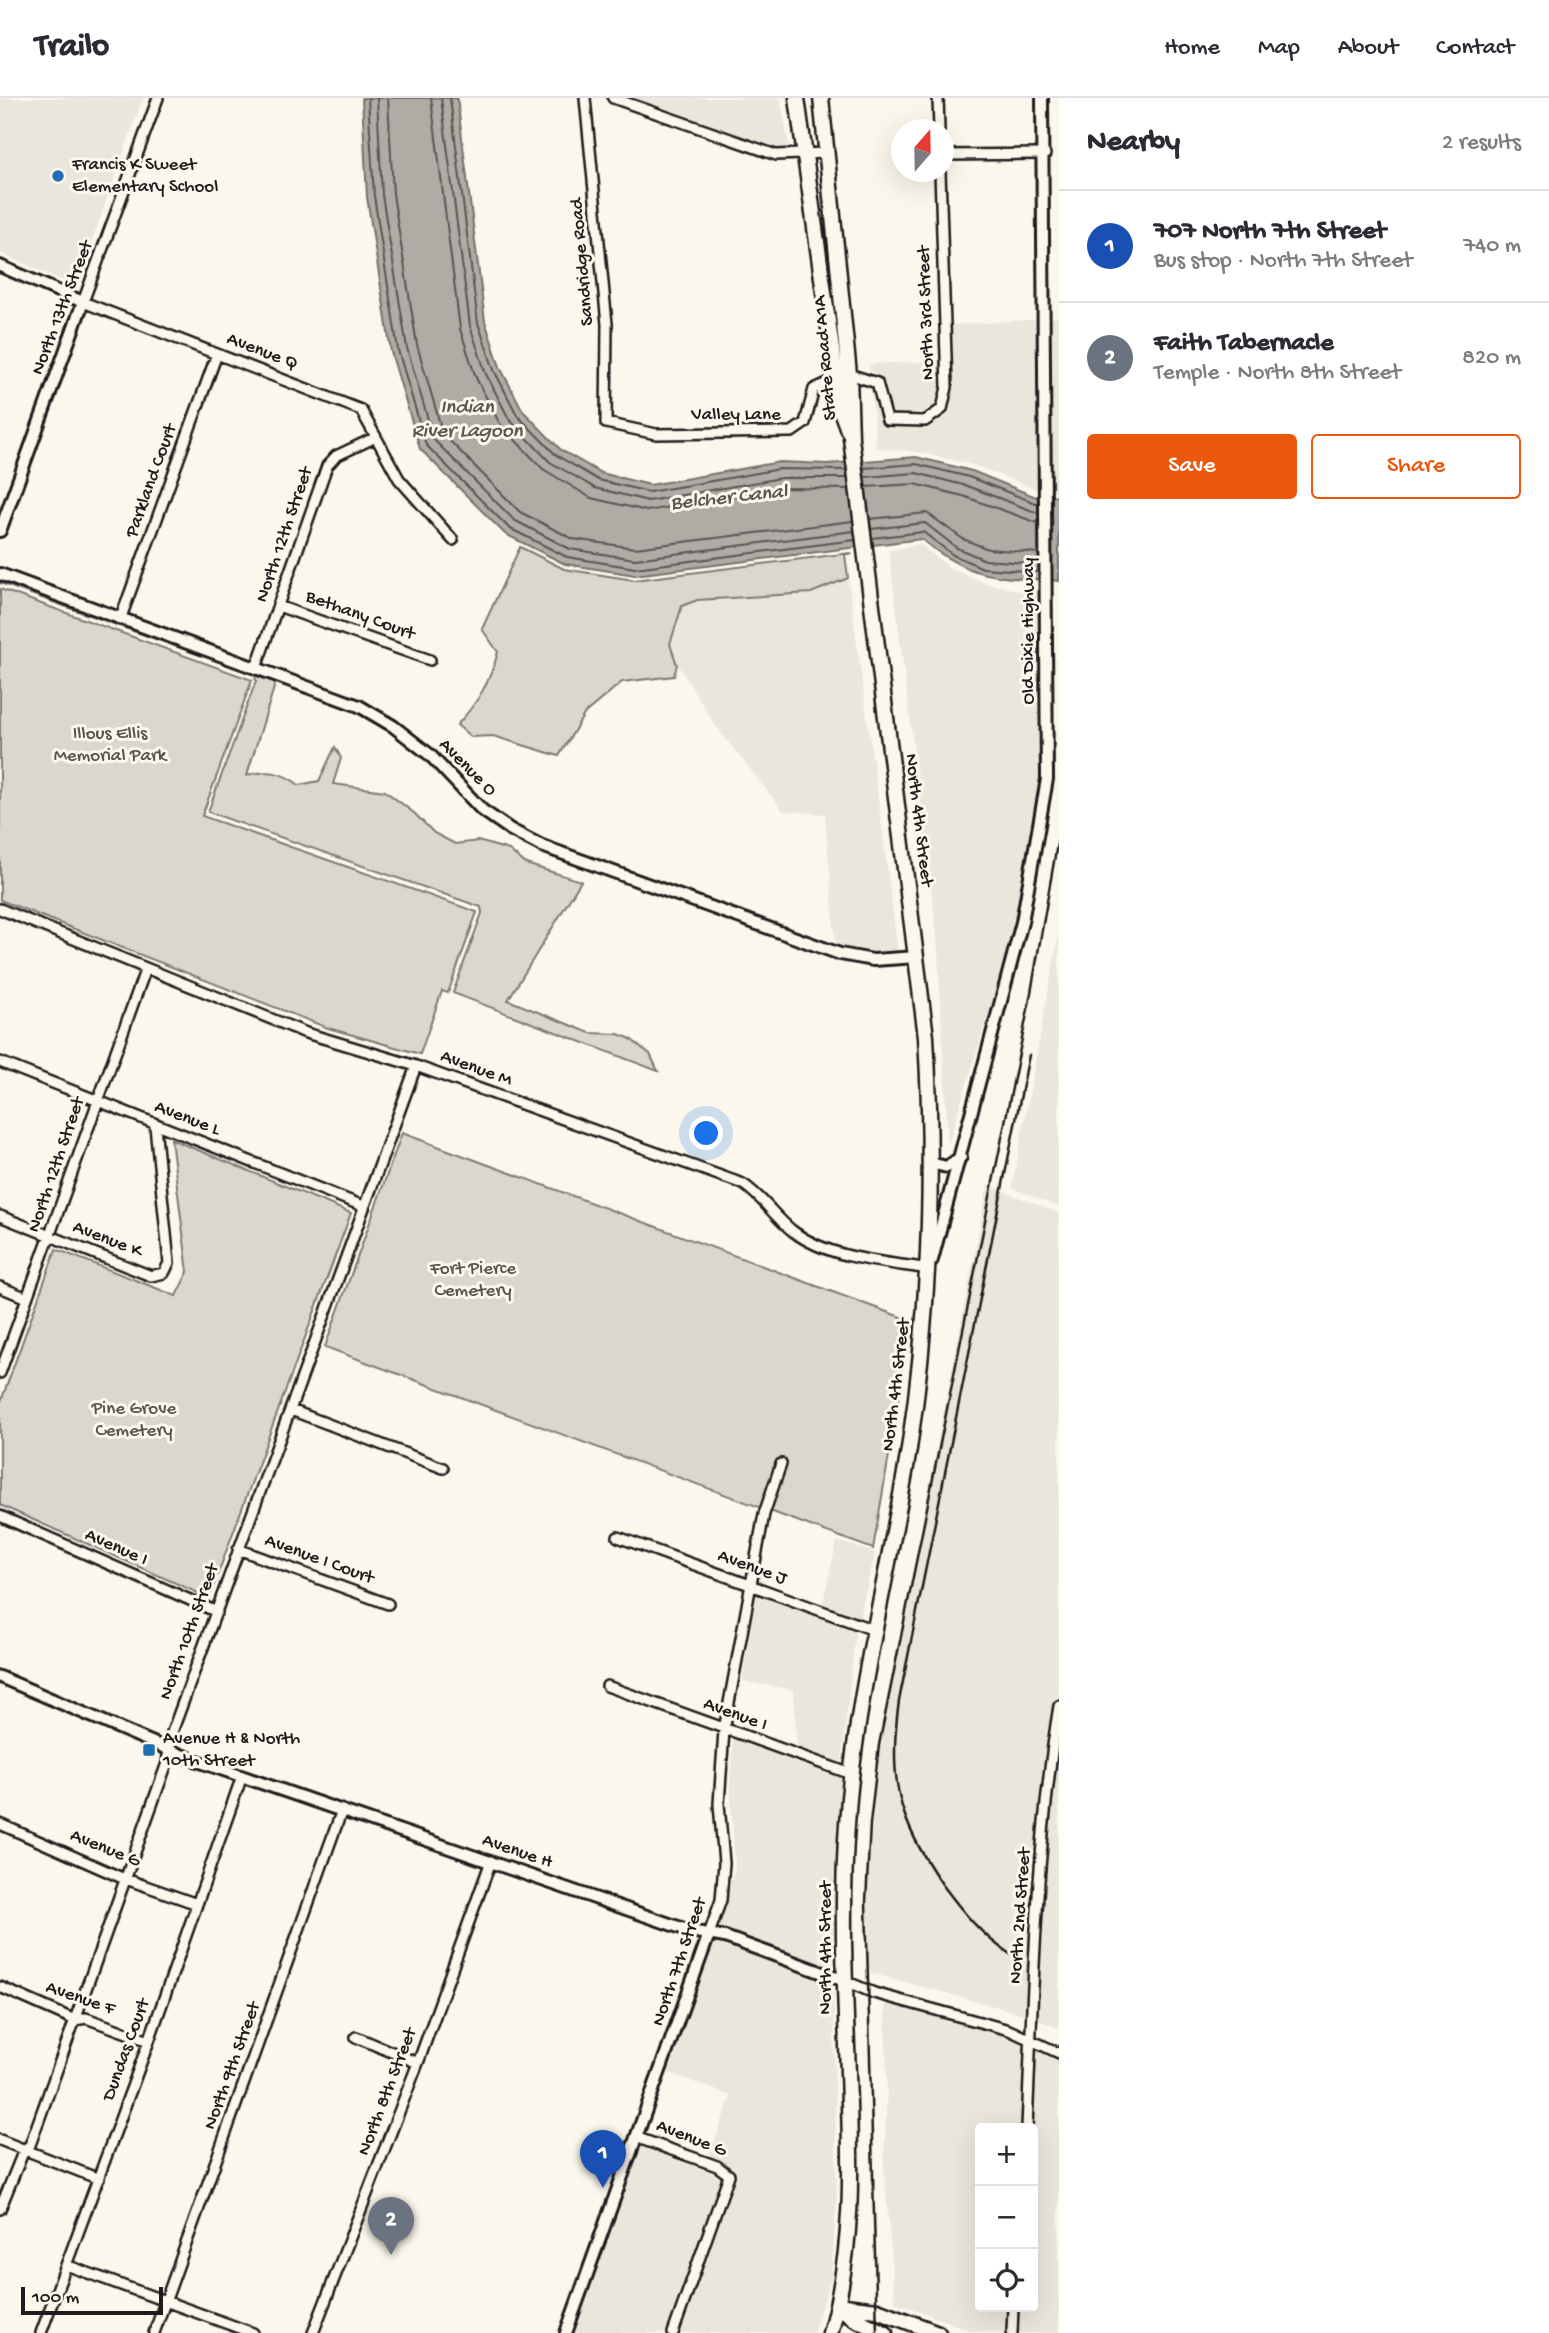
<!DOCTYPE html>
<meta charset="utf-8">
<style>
body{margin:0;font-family:"Gochi Hand",sans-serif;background:#f7f7f7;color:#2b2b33}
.controls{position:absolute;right:21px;bottom:21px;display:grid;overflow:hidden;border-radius:7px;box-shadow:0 7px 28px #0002}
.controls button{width:63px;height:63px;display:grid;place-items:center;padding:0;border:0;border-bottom:2px solid #e1e1e2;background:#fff;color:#2b2b33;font:35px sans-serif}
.compass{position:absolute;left:891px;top:21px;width:63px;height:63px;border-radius:50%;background:#fff;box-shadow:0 7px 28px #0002;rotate:20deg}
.scale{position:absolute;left:21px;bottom:18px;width:142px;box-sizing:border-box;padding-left:7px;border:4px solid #1c1c1c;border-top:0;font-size:19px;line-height:24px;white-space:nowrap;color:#1c1c1c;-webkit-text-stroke:5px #fbf7ec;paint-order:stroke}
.you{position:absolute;left:707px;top:1036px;width:24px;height:24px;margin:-18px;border:5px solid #fff;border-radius:50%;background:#1a73e8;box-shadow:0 0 0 10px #1a73e833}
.badge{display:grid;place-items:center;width:46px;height:46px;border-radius:50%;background:#ea580c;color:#fff;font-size:23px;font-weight:700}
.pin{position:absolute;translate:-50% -58px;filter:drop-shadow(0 2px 4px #0008)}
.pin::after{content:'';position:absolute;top:37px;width:24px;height:21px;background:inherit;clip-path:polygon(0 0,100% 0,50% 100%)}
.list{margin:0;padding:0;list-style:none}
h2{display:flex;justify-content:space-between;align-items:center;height:91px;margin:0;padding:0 28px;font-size:30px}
h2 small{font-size:23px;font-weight:400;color:#7c7c81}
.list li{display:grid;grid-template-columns:46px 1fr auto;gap:21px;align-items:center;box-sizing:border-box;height:112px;padding:0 28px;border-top:2px solid #e1e1e2}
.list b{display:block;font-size:26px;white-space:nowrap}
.list p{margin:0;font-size:23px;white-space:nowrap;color:#7c7c81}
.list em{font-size:23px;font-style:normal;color:#7c7c81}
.actions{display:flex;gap:14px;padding:21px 28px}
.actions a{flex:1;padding:16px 0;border:2px solid #ea580c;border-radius:7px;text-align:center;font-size:24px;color:#ea580c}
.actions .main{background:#ea580c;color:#fff}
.icon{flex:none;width:38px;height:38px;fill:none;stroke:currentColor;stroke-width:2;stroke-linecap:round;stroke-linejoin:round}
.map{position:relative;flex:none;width:1059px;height:2235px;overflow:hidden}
header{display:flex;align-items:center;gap:42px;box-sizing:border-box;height:98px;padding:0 35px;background:#fff;border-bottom:2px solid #e1e1e2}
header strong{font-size:33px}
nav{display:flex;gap:38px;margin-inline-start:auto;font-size:24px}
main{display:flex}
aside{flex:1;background:#fff}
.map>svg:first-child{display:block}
.built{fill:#eae6dc}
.green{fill:#dad7ce;stroke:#7b7a75;stroke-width:2}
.water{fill:#afaca5;stroke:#74726e;stroke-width:2}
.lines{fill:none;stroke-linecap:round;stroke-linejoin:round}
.shore{stroke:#575653;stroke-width:2}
.minor-casing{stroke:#1c1c1c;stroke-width:14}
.tertiary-casing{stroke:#1c1c1c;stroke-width:16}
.primary-casing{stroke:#1c1c1c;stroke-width:19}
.minor{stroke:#fbf7ec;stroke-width:9}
.tertiary{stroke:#fbf7ec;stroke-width:10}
.primary{stroke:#fbf7ec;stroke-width:14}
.rail{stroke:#1c1c1c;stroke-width:2.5}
.poi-dot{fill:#1f6fb2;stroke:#fbf7ec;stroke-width:2.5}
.labels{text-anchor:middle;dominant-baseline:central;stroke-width:6;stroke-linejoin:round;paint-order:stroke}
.poi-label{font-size:19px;fill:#1c1c1c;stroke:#fbf7ec;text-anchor:start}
.street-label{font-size:19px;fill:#1c1c1c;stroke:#fbf7ec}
.park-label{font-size:19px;fill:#555451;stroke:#fbf7ec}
.water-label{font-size:21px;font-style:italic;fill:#575653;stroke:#fbf7ec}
</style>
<header>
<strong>Trailo</strong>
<nav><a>Home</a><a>Map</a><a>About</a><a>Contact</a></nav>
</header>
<main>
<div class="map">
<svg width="1059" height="2235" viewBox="0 0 1059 2235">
<rect width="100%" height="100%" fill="#fbf7ec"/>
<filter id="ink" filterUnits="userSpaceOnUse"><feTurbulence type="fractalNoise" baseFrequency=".0143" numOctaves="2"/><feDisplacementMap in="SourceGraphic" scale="14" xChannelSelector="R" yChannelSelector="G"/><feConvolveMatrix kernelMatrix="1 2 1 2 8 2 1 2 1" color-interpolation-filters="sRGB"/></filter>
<g filter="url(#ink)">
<path class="built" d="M0,0H143L78,182L70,186L0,155Z
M629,0H780L790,52L757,49Z
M1059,219V392L1052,393L1051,220Z
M1041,221L1042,393L973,367L918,354L876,350L871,287L875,290L881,319L887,327L897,329L936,324L947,316L951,302L950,227Z
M941,263L939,309L934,313L892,317L885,286L870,273L869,266Z
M920,446L947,468L985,485L1021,493L1040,490L1043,663L1030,755L1011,843L948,1047L937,838L889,453H887Z
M848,480L880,714L898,855L866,856L836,851L825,716L783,713L715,627L676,564L670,546L682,508L697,502L811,495Z
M1059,835V1109L1012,1090Z
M988,1087L1059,1115V1930L1016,1914L867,1874L866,1804L879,1647Z
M837,1443L875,1455L859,1521L822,1508Z
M756,1497L856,1531L841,1667L797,1651L794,1592L742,1583Z
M733,1641L841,1678L833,1873L717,1834L735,1769L730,1686Z
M713,1844L833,1885L837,2096L831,2180L813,2235H678L736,2074L708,2061L731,1998L667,1974Z
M885,1904L1025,1944L1022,2030H980V2209H1008V2235L971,2233L895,2204L884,2069L887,1988Z
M1035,1949L1059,1961V2235H1018V2209H1033Z
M641,2047L718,2077L724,2080L723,2084L667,2235H571Z"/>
<path class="green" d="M520,449L564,471L634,482L850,455L851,456H845L848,480L811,495L697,502L682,508L670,546L677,567L674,578L622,584L585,615L559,658L493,638L471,639L457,627C478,604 490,584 498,554L482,531Z
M0,482L276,583L247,677C268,672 281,673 299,687L319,683L335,649L341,660L333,686L385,693L414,715L434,735L455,746L478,743L509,752L526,766L581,783L508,902L590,935L618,936L629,940L650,956L658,973L453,895L482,815L481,809L208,714L256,583L255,577L0,485Z
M0,491L252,582L202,718L477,814L448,895L442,893L420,956L328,930L0,802Z
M402,1035L906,1221L898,1305L873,1451L325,1249Z
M171,1041L351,1115L209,1500L0,1407V1306L56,1151L176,1198L188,1174Z"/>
<path class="water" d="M362,0H457L485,223L500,269L523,313L561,352L601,375L650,387L780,364L827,366L916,359L972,373L1036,399L1059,398V483C995,478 973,483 921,441L635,477L565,466L505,436L420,351L391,254L367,99Z"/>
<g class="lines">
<path class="shore" d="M368,0L374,98L398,252L426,347L509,430L567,459L635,470L855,442
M377,0L382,97L407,250L434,342L514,422L570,451L635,461L854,433
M388,0L393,96L417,247L443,336L520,414L573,441L635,450L853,423
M431,0L460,231L476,280L500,326L543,371L591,400L647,413L781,390L849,391
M441,0L470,228L486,276L509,321L550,364L595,390L648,403L781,380H847
M450,0L478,225L494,272L517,317L556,357L598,382L649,394L780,371L846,372
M864,370L916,366L969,379L1038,406
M865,379L916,375L967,388L1038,415
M866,389L915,386L963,398L1038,425
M870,421L927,415L963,441L988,451L1038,455
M871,431L925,425L957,450L985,462L1038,466
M872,440L923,434L953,457L983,470L1038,474"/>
<defs>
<path id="minor" d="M158,0L83,204L361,312L399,381L453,442
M585,0L607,226L606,325L656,336L792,334L805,325L814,291L836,281
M613,0L776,57L826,55
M938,0L939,32
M944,57L1045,56
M849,276L877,285L887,322L925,323L942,311L947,289L940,74
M278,508L430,562
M120,522L217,256
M256,570L327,368L336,358L374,340
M0,811L306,935L416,968L743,1086C763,1099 775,1120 794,1134C830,1161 886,1164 929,1171
M0,964L363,1108
M0,1118L151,1178L164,1175L169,1165L155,1028
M0,1189L27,1200
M0,1275L146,870
M291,1312L443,1370
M0,1418L217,1514
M618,1439L874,1532
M238,1451L388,1506
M607,1588L851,1676
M0,1726L120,1779L197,1806
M709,1836L721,1802L724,1765L719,1706L724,1632L764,1416L781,1366
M845,1883L874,1895L1009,1932L1059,1955
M0,1889L75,1922L86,1920L149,1943
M356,1939L418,1965
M1027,2030C1033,1890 1036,1747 1059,1608
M638,2040L717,2068L729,2077L673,2235
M0,2042L99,2081
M0,2111L24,2052L30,2047L167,1665L171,1637L416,968
M66,2167L253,2235
M41,2235L149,1943L242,1678
M154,2235L342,1712
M313,2235L418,1965L491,1763
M1012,2235L1013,2209"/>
<path id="tertiary" d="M0,168L83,204L0,433
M0,476L359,608L393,628L430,657L482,712L511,732L542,748L840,856L873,862L917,859
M930,1065L947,1069L961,1059
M932,1162L1022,824L1047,681L1042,0
M0,1579L186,1659L690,1833L725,1839L845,1883
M566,2235L709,1836"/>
<path id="primary" d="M797,0L840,310L848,332
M821,0L849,276L851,340L926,939C934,1077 930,1214 909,1351C889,1476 855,1599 847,1726C841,1809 845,1892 848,1975C851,2064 855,2148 830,2235
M837,2207L877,2212L938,2235
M837,2207L855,2221L885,2235"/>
</defs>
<use href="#minor" class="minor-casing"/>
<use href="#tertiary" class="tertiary-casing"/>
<use href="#primary" class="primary-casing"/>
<use href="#minor" class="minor"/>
<use href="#tertiary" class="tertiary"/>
<use href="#primary" class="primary"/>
<path class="rail" d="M1010,1856C982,1838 962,1813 942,1786C897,1721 888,1681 899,1603L1029,957
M877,2235L866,1804L870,1726L879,1647L1029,906L1059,735"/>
</g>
</g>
<g class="poi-dot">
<circle cx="58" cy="78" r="7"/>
<rect x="142" y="1645" width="14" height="14" rx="3.5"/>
</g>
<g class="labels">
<g class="poi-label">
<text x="72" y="67">Francis K Sweet<tspan x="72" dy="22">Elementary School</tspan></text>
<text x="163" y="1641">Avenue H &amp; North<tspan x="163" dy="22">10th Street</tspan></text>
</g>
<g class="street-label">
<text transform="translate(583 164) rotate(-95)">Sandridge Road</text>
<text transform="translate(63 210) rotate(-69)">North 13th Street</text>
<text transform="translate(927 215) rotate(-92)">North 3rd Street</text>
<text transform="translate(262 254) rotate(21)">Avenue Q</text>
<text transform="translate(826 260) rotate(-95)">State Road A1A</text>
<text x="736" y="317">Valley Lane</text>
<text transform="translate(152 383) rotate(-70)">Parkland Court</text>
<text transform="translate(285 437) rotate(-71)">North 12th Street</text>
<text transform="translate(360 518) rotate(20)">Bethany Court</text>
<text transform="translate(1029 533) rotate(-90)">Old Dixie Highway</text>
<text transform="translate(467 670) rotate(45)">Avenue O</text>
<text transform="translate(918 722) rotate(83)">North 4th Street</text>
<text transform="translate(476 971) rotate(20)">Avenue M</text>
<text transform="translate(187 1021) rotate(21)">Avenue L</text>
<text transform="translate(57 1067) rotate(-71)">North 12th Street</text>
<text transform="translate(107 1142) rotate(21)">Avenue K</text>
<text transform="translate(897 1287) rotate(-83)">North 4th Street</text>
<text transform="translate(116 1450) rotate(24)">Avenue I</text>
<text transform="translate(319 1462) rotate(20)">Avenue I Court</text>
<text transform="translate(752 1470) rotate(20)">Avenue J</text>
<text transform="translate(190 1534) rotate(-70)">North 10th Street</text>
<text transform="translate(735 1617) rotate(20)">Avenue I</text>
<text transform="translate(105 1751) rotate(22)">Avenue G</text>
<text transform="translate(517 1754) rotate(19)">Avenue H</text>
<text transform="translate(1021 1818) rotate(-86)">North 2nd Street</text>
<text transform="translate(826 1850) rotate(-90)">North 4th Street</text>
<text transform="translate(680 1864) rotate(-71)">North 7th Street</text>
<text transform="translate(80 1901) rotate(19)">Avenue F</text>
<text transform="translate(127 1952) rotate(-70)">Dundas Court</text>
<text transform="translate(233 1968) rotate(-70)">North 9th Street</text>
<text transform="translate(388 1994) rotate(-69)">North 8th Street</text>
<text transform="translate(691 2041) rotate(21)">Avenue G</text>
</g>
<g class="park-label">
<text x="110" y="636">Illous Ellis<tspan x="110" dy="22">Memorial Park</tspan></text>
<text x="473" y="1171">Fort Pierce<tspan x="473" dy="22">Cemetery</tspan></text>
<text x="134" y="1311">Pine Grove<tspan x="134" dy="22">Cemetery</tspan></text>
</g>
<g class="water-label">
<text x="467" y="310">Indian<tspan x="467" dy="24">River Lagoon</tspan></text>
<text transform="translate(729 401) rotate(-6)">Belcher Canal</text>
</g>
</g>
</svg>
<div class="controls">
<button>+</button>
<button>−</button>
<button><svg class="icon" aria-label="locate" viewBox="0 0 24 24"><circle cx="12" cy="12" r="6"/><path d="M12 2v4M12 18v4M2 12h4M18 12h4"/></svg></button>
</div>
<svg class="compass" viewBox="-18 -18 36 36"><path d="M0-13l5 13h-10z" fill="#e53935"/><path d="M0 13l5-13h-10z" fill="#7c7c81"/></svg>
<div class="scale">100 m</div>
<div class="you"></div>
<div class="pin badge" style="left:603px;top:2090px;background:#1a4fb4">1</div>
<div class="pin badge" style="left:391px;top:2157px;background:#6b7280">2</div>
</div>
<aside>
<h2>Nearby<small>2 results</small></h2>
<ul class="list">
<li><span class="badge" style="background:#1a4fb4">1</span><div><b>707 North 7th Street</b><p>Bus stop · North 7th Street</p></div><em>740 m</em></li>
<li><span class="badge" style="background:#6b7280">2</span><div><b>Faith Tabernacle</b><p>Temple · North 8th Street</p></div><em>820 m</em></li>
</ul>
<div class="actions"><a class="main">Save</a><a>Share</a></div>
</aside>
</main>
